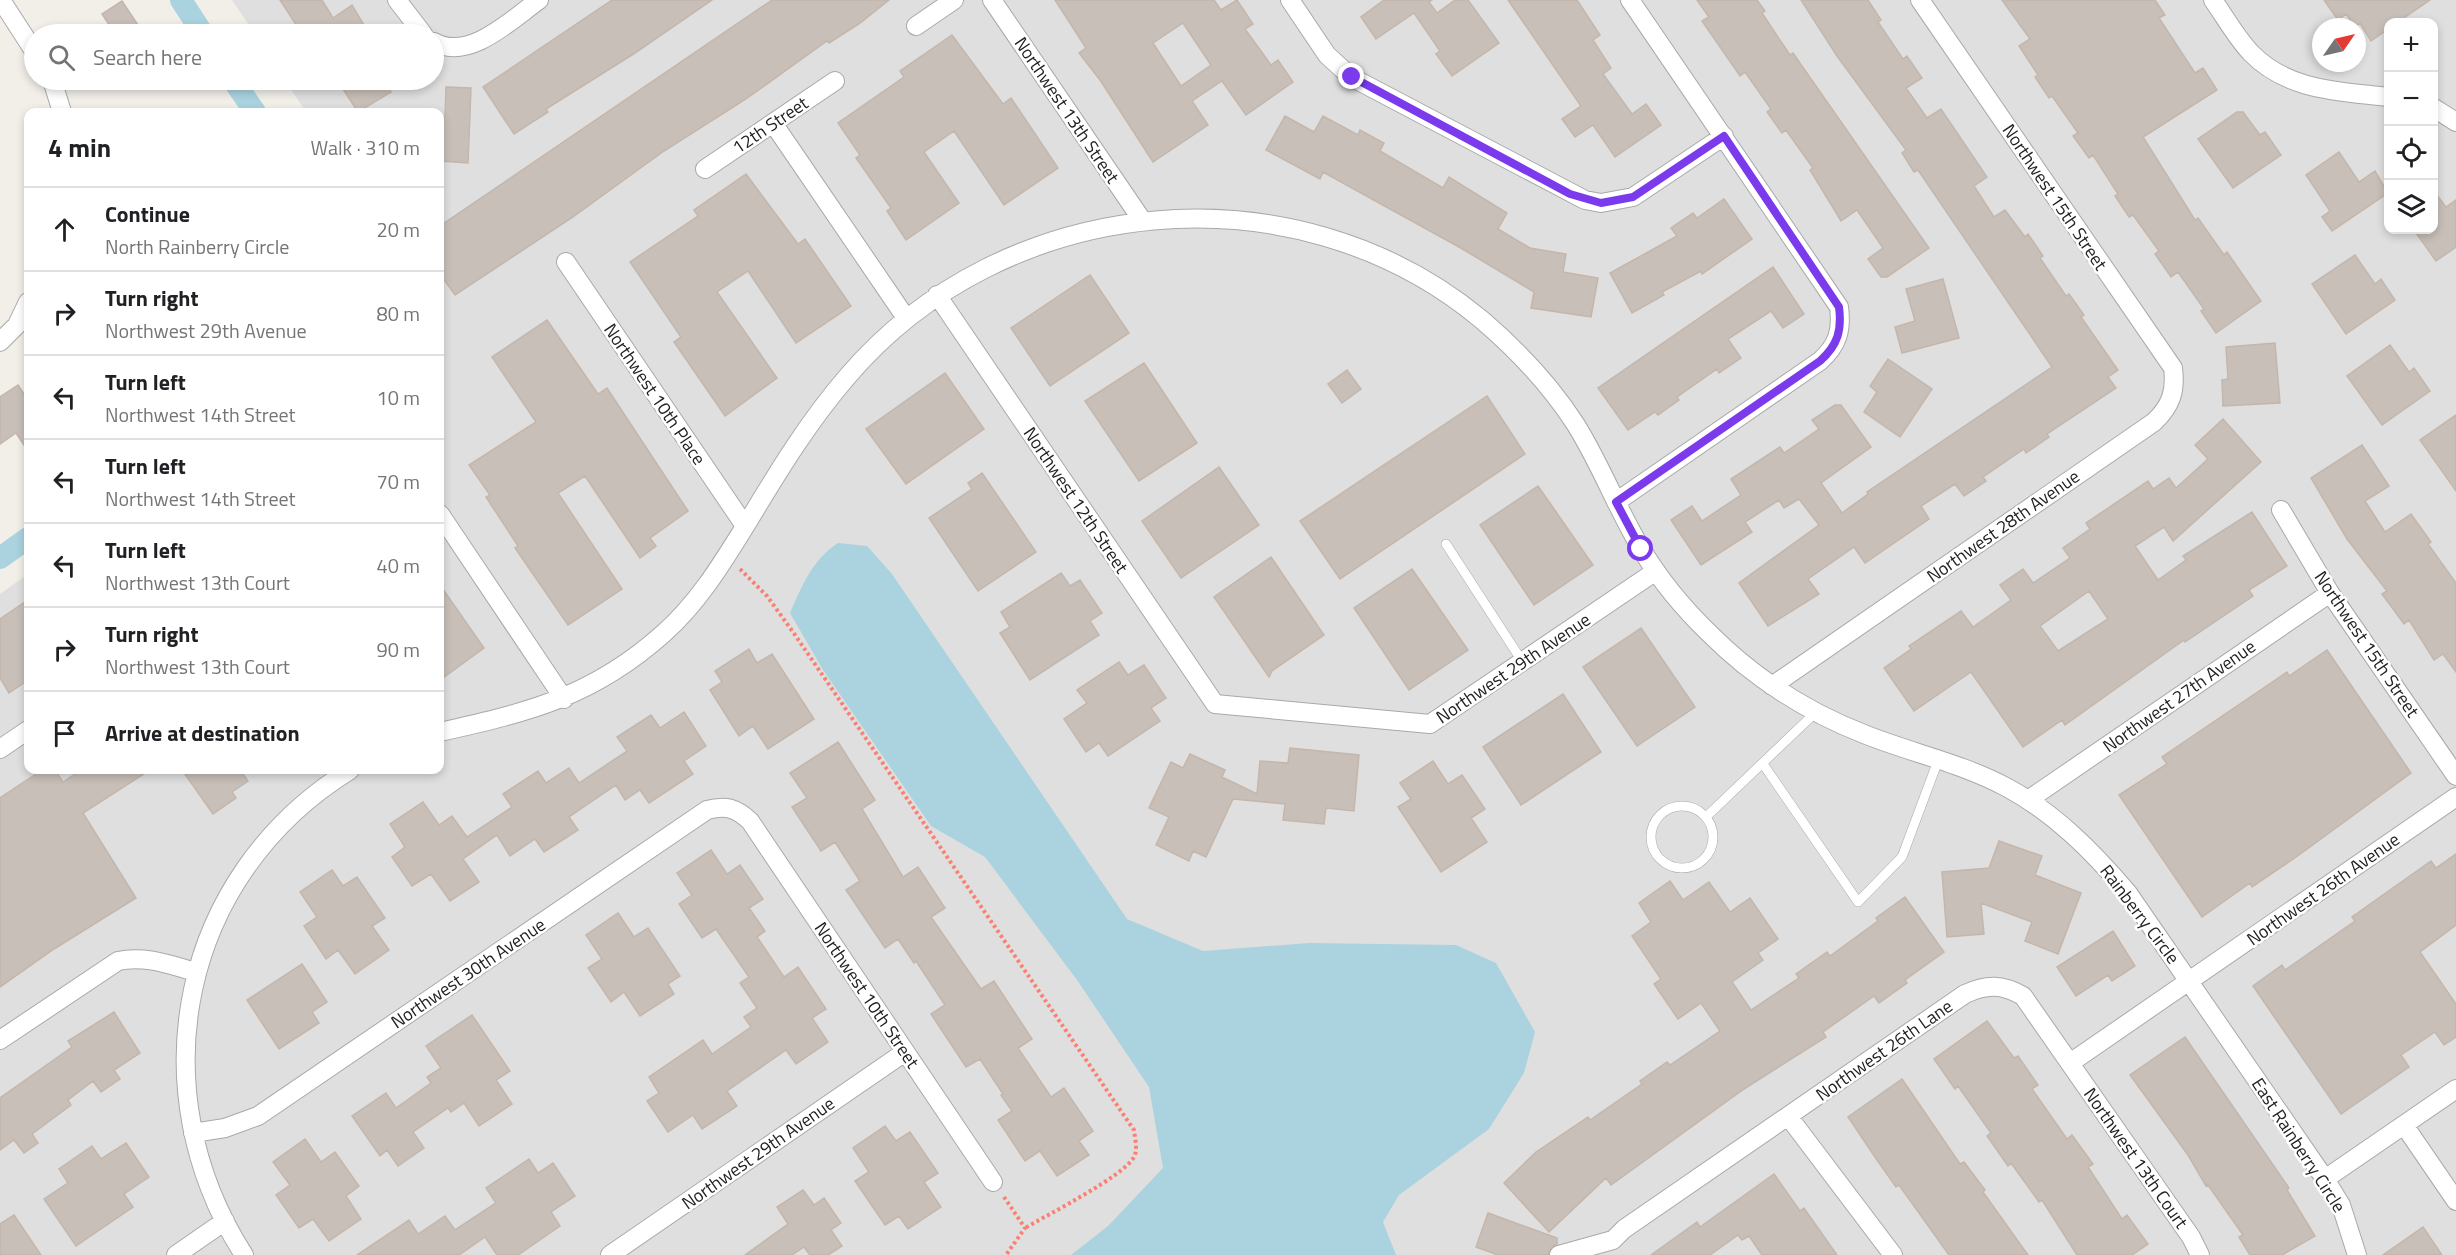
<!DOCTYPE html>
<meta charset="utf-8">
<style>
body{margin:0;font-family:"Titillium Web",sans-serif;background:#f6f6f6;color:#202124}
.controls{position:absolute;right:18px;top:18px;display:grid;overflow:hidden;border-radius:12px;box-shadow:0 3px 9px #0003}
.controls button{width:54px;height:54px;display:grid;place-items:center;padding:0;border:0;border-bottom:2px solid #e0e0e0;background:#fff;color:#202124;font:30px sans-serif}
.compass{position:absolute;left:2312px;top:18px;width:54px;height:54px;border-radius:50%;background:#fff;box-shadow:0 3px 9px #0003;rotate:56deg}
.stop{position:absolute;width:18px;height:18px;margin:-14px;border:4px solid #7c3aed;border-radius:50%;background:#fff}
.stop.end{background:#7c3aed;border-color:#fff;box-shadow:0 2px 6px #0008}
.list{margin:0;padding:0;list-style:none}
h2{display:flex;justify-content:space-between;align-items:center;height:78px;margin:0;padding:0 24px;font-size:26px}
h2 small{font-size:20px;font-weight:400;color:#757577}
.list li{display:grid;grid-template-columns:39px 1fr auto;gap:18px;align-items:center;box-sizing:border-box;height:84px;padding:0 24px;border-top:2px solid #e0e0e0}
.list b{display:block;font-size:22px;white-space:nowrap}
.list p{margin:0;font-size:20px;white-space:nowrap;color:#757577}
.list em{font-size:20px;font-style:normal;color:#757577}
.icon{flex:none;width:33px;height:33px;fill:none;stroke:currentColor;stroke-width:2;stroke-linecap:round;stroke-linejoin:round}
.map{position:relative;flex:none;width:2456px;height:1255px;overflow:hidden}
.search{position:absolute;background:#fff;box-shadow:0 3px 9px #0003;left:24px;top:24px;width:420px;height:66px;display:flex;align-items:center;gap:15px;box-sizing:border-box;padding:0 21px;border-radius:33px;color:#757577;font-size:22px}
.panel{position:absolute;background:#fff;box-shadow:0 3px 9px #0003;left:24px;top:108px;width:420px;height:666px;border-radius:12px}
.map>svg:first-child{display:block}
.residential{fill:#e0dfdf;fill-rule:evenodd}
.water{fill:#aad3df}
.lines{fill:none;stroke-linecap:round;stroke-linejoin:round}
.canal{stroke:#aad3df;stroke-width:22}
.building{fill:#c7bfb8;stroke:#c4b6ab;stroke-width:1.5;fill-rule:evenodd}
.lane-casing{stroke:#a9a9a9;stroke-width:10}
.street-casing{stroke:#a9a9a9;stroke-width:20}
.path{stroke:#fa8072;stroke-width:4;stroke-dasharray:3 3;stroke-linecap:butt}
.lane{stroke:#fff;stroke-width:9}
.street{stroke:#fff;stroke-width:18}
.route{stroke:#7c3aed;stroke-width:8}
.labels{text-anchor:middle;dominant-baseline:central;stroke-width:5;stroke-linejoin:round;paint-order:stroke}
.street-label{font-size:18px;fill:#222;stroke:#fff}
</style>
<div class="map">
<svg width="2456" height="1255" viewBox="0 0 2456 1255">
<rect width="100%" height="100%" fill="#f2efe9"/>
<path class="residential" d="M232,0H2456V1255H0V594L28,574V770H440V112H306L285,80H434V34H255ZM2388,22H2434V230H2388ZM2321,27H2357V63H2321Z"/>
<path class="water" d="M838,543L867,546L892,574L1127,919L1203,951L1309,943L1456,945L1496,963L1535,1032L1524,1073L1489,1129L1399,1195L1383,1222L1396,1255H1071L1108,1226L1163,1168L1149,1087L1077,980L985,857L931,826L823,670L790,613C802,586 812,560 838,543Z"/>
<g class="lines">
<path class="canal" d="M181,0L203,34
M233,80L255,112
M0,558L28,538"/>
</g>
<path class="building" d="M280,0H322L333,18L352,5L364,25L349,34H302Z
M612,0H712L635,53L546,109L548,112L514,134L483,87Z
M772,0H889L859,24L829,43L827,41L746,99L664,151L573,217L455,295L440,274V226Z
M1055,0H1214L1221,10L1237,0L1253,24L1245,29L1271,65L1278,60L1293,82L1246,115L1222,81L1192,101L1208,125L1153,162L1100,80L1079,53L1086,48ZM1183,23L1211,65L1181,86L1153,43Z
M1384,0H1432L1429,2L1437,13L1455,0H1468L1499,43L1452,76L1436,54L1440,51L1414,13L1376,39L1361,17Z
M1508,0H1577L1600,35L1593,40L1611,68L1603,74L1632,114L1646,104L1661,125L1615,157L1593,125L1575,137L1562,119L1581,106Z
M1697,0H1757L1765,11L1762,13L1790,55L1793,53L1929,248L1887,277H1881L1868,259L1883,248L1857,210L1841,221L1810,170L1813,168L1786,130L1782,133L1767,112L1771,109L1745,72L1740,76L1702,21L1709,17Z
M1801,0H1868L1881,20L1878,22L1903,59L1907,56L1922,78L1906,88L1927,118L1941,109L1987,177L1974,186L1994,217L2005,210L2025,237L2028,234L2043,256L2040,258L2066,296L2069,294L2084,315L2081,317L2118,370L2108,377L2116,388L2047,434L2049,437L2026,453L2024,449L1983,477L1986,481L1964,496L1955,484L1921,506L1929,519L1865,563L1854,547L1808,579L1819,594L1768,626L1739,583L1819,525L1799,499L1784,508L1779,500L1745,522L1752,532L1701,565L1671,520L1692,506L1702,521L1741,495L1731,479L1780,447L1784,453L1819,429L1812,420L1835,405H1841L1871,447L1821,483L1842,513L1868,494L1867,492L2052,367L1918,170L1914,172L1902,153L1906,150L1837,56Z
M2002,0H2155L2165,15L2159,18L2195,73L2203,68L2217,90L2143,137L2195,220L2198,218L2224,255L2227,252L2261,301L2216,333L2201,311L2204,309L2178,272L2171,277L2155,254L2159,251L2133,215L2129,217L2115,196L2118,194L2093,155L2089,158L2073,136L2078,133L2052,96L2049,98L2035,77L2038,75L2019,46L2030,39Z
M2324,0H2430L2398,22H2388V29L2371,41L2360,23L2355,27L2346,14L2338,20Z
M122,1L144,34H115L102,14Z
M952,35L1003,104L1011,98L1058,168L1004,205L954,131L924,152L959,203L906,240L887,211L891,208L856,158L860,155L838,123L904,77L900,71Z
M337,80H383L391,92L358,112Z
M446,87L471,88L468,163L440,161V118H445Z
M2237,112H2243L2260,135L2265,132L2281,155L2233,188L2198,139Z
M1285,116L1314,132L1323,116L1358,135L1360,130L1384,143L1380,151L1443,188L1449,177L1507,213L1498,229L1530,248L1566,254L1563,272L1598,278L1591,317L1531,308L1534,292L1459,247L1323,172L1320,179L1266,150Z
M2339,152L2359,182L2375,171L2388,193L2332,231L2322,217L2330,211L2306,175Z
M746,174L798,244L805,239L851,306L796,343L748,271L717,292L777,378L725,416L674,342L681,337L630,262L698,216L694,210Z
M2433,190L2446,207L2456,200V247L2436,261L2414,230H2433Z
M1724,199L1752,239L1702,274L1701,271L1662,292L1664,295L1632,313L1610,273L1677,236L1671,228L1693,213L1697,218Z
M2355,255L2375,284L2381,279L2395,300L2346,334L2312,284Z
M1773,267L1804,314L1783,328L1771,311L1728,339L1741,358L1719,373L1717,369L1677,397L1679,400L1658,415L1655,412L1628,430L1598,388Z
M1090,275L1129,333L1050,386L1011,328Z
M1943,279L1959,338L1902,353L1895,327L1915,321L1906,289Z
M547,320L598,394L607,388L688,511L650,538L656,546L640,558L585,476L558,493L622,589L568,625L515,548L518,546L486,497L490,495L469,465L536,422L492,357Z
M2275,343L2280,403L2223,406L2222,380L2228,379L2226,347Z
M2390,345L2409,372L2414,368L2430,391L2382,425L2347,376Z
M1888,359L1932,389L1900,437L1864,412L1877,392L1870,386Z
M1144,363L1197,443L1139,481L1085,401Z
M1347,370L1361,389L1342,403L1328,384Z
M945,373L984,429L906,484L866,429Z
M18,385L28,400V451L16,433L0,444V397Z
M1487,396L1525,454L1340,579L1300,521Z
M2456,415V491L2420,440Z
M2223,419L2261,462L2173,541L2164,527L2135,546L2158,580L2186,560L2183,556L2252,512L2287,566L2249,590L2253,596L2185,642L2184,640L2065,725L2062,720L2023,747L1971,672L1914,711L1884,668L1911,649L1909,646L1961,611L1973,627L2011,600L2000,585L2023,569L2033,583L2070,558L2063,548L2090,529L2086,523L2148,481L2153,489L2169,478L2176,488L2208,459L2195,445ZM2089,591L2108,619L2058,651L2040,626Z
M2362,445L2389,486L2365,501L2385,532L2411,514L2431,542L2428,544L2456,583V672L2443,654L2434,660L2409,620L2404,624L2382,594L2387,591L2347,539L2311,478Z
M1219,467L1259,525L1181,578L1142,521Z
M982,473L1036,552L978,591L929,518L972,489L968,483Z
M1538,486L1593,565L1534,605L1480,525Z
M1271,557L1324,635L1272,671L1269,677L1214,597Z
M1412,569L1468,650L1409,690L1354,608Z
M1061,573L1070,586L1080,580L1102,613L1090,621L1099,635L1030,680L1000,633L1010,627L1001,612Z
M440,585L484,648L440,680Z
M28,600V680L9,693L0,678V619Z
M1641,628L1695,707L1637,746L1583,667Z
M749,649L757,663L772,654L814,719L768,749L753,726L739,736L710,690L722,682L715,671Z
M2327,650L2411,773L2299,855L2252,887L2250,883L2202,917L2119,795L2167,764L2162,757L2287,672L2289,676Z
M1119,662L1128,675L1144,665L1166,698L1151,708L1160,721L1108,756L1099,743L1086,752L1064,719L1087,703L1077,690Z
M1563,694L1601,752L1521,805L1483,747Z
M684,712L706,746L684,761L693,774L649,803L640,790L625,800L616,785L569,817L578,830L544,852L535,839L510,856L497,835L463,859L479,882L450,901L431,874L412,886L392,857L405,847L390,824L423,802L439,825L452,816L467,837L512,807L503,794L538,771L546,783L569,768L579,783L627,751L617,737L651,715L660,728Z
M838,742L875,800L862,809L903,877L918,867L945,908L931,917L981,989L994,981L1032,1039L1018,1048L1051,1097L1064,1088L1093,1131L1079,1141L1089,1155L1057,1176L1040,1151L1025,1161L998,1120L1012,1111L1001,1095L1003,1094L980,1059L966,1067L931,1014L945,1005L916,961L914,963L898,939L885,948L846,890L860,881L835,842L821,851L792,807L807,798L790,773Z
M1290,748L1359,755L1354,811L1326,808L1324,824L1283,820L1285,804L1233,799L1206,857L1193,851L1189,861L1156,845L1169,817L1149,808L1171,762L1183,768L1190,754L1225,770L1222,777L1257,794L1260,761L1288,763Z
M1433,761L1448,784L1462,775L1485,809L1471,818L1487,842L1441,872L1398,807L1411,799L1400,783Z
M42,770H55L63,782L81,770H150L83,813L136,898L54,949L0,987V798Z
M182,770H240L248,781L232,792L236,798L213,814Z
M1999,841L2042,856L2035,875L2081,893L2058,954L2025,941L2032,922L1981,903L1984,934L1947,937L1942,872L1989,868Z
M711,850L727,874L740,865L763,899L749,908L765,931L757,937L784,977L798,967L826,1009L812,1018L828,1042L796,1064L786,1050L750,1075L727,1091L737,1106L702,1129L693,1115L668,1132L647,1101L659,1093L649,1077L703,1040L712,1054L751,1027L744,1017L757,1008L740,983L749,977L716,929L702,938L679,904L692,895L677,873Z
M2456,854V925L2420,952L2456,1004V1037L2444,1045L2435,1032L2401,1055L2409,1067L2341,1114L2253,986L2282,965L2285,970L2355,921L2352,917L2431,861L2436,868Z
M332,870L343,886L357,877L385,918L372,926L389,950L355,974L338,950L326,959L304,926L317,917L300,892Z
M1670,881L1683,900L1709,882L1730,912L1750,898L1778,939L1758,953L1763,960L1732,982L1751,1010L1799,978L1796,974L1827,952L1830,956L1878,921L1876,918L1905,897L1944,952L1905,980L1907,983L1879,1003L1874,996L1823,1032L1826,1037L1744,1089L1611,1185L1606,1178L1549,1232L1504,1183L1536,1152L1588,1117L1590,1120L1642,1084L1640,1081L1667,1062L1670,1065L1720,1031L1701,1003L1678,1019L1654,984L1661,979L1632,936L1651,922L1639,903Z
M618,913L634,937L648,928L680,976L668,984L674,994L640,1016L624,992L611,1002L588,968L602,959L586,935Z
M2113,931L2135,966L2112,981L2108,975L2076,996L2057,967Z
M302,964L327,1002L312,1012L319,1023L279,1049L247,1000Z
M114,1012L140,1053L114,1070L120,1079L101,1092L93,1081L68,1100L71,1105L32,1134L38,1143L24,1153L14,1140L0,1150V1098L72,1047L68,1041Z
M472,1015L510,1071L496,1080L512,1104L479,1126L464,1103L451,1112L448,1108L413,1132L424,1148L398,1166L387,1150L380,1156L352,1116L386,1093L396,1108L431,1083L427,1077L441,1068L426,1046Z
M1987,1021L2014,1058L2018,1056L2038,1085L2032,1089L2067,1139L2072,1135L2093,1164L2088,1167L2122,1219L2127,1215L2148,1244L2132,1255H2077L2042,1200L2039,1202L2011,1163L2008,1166L1987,1136L1991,1133L1958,1086L1955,1089L1934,1059Z
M2185,1037L2289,1188L2287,1190L2315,1236L2282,1255H2250L2239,1237L2243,1235L2208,1185L2206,1186L2188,1155L2130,1075Z
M1902,1079L1960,1164L1964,1162L1985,1190L1983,1192L2028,1255H1949L1899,1185L1896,1187L1877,1160L1848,1117Z
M885,1126L896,1141L910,1132L938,1173L924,1182L941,1207L908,1229L899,1216L885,1225L855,1181L869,1172L853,1148Z
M305,1139L321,1162L335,1152L359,1186L346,1196L361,1219L329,1241L313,1219L299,1228L276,1195L290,1185L273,1162Z
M126,1143L149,1177L124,1194L133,1207L76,1246L44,1199L68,1183L59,1169L92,1146L101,1159Z
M529,1159L538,1173L553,1163L575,1196L551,1212L560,1226L518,1255H497L485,1237L459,1255H357L409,1220L418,1234L445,1216L455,1230L496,1203L486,1188Z
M1774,1174L1800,1211L1804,1208L1837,1255H1762L1749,1236L1742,1240L1738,1235L1710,1255H1651L1697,1222L1700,1227Z
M803,1190L814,1205L824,1198L841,1223L831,1230L842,1246L828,1255H810L804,1247L792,1255H745L788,1224L777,1207Z
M1488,1213L1557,1238V1244L1551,1248L1548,1255H1498L1476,1247Z
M14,1215L41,1255H0V1224Z
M2423,1227L2442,1255H2383Z"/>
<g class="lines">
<defs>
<path id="lane" d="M1446,544L1522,661
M1763,764L1858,902L1902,857L1939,758
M1651 837a31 31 0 1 1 62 0a31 31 0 1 1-62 0Z
M1706,817L1816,712"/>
<path id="street" d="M1,0L34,51
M397,0L423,34
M992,0L1142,220
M1290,0L1327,55L1351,77L1585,200L1601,203L1633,197L1724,136
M2213,0C2225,17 2236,37 2251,53C2288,91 2339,91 2388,97
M916,26L954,0
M434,42C469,62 512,19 539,0
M52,80L62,112
M2434,108L2456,122
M773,123L906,318
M705,169L835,81
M566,262L745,526
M937,295L1215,704L1430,724L1656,571
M0,342L17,325L28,302
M1616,502L1820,361C1838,345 1842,330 1839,307L1630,0
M2281,510L2330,593L2456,776
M440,514L564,699
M1772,686L2154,422C2171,406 2176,391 2173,368L1920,0
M440,732C530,712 594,696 664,633C700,601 724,560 749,520C779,470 809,421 847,377C1004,192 1295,164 1482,320C1517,350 1551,386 1576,425C1601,465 1617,509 1642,550C1660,580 1684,609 1710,634C1753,677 1807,712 1864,734C1911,753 1961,763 2006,787C2055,813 2093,852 2128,893L2325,1179L2341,1205L2357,1255
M0,749L28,730
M2028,800L2330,593
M0,1040L118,961C145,955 170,965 196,972
M2070,1063L2456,797
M1788,1116L1893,1255
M2404,1125L2456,1201
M193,1133L225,1128L258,1116L707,810C726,805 736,808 750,821L993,1182
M2325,1179L2456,1089
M176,1255L225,1221
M244,1255C137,1088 180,875 350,770
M610,1255L905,1052
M1559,1255L1613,1240L1624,1229L1965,994C1987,984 2002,984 2023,996L2191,1237L2200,1255"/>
</defs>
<use href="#lane" class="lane-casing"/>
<use href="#street" class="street-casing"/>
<path class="path" d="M740,569L767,596L793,632L1134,1130C1135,1139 1138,1149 1134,1157C1124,1176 1047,1215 1025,1228
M1004,1197L1025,1228L1006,1255"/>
<use href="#lane" class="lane"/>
<use href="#street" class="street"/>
</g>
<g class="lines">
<path class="route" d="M1352,77L1570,194L1601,203L1633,197L1724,136L1839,307C1842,330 1838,345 1820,361L1616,502L1641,549"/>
</g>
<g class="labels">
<g class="street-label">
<text transform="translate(1067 110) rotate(56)">Northwest 13th Street</text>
<text transform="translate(770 125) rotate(-34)">12th Street</text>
<text transform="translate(2055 197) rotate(56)">Northwest 15th Street</text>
<text transform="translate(655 394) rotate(56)">Northwest 10th Place</text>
<text transform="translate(1076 500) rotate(56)">Northwest 12th Street</text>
<text transform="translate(2003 526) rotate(-35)">Northwest 28th Avenue</text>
<text transform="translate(2367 644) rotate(56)">Northwest 15th Street</text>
<text transform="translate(1513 668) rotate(-34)">Northwest 29th Avenue</text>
<text transform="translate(2179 696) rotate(-35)">Northwest 27th Avenue</text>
<text transform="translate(2323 889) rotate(-35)">Northwest 26th Avenue</text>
<text transform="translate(2140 914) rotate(53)">Rainberry Circle</text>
<text transform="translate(468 973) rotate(-34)">Northwest 30th Avenue</text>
<text transform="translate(867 995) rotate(56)">Northwest 10th Street</text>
<text transform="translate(1884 1050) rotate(-35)">Northwest 26th Lane</text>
<text transform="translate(2299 1145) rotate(57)">East Rainberry Circle</text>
<text transform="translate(758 1153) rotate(-35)">Northwest 29th Avenue</text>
<text transform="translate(2136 1158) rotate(55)">Northwest 13th Court</text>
</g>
</g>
</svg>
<div class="controls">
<button>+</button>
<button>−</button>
<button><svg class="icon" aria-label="locate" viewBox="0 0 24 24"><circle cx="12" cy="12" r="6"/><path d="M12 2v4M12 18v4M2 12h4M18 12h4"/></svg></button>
<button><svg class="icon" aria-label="layers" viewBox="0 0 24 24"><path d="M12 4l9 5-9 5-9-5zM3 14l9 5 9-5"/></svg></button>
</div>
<svg class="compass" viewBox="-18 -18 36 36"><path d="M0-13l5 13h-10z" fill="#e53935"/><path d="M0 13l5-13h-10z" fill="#757577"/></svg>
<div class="stop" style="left:1641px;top:549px"></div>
<div class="stop end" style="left:1352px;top:77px"></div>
<div class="search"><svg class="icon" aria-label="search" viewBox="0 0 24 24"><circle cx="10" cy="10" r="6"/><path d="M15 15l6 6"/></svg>Search here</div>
<section class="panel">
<h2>4 min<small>Walk · 310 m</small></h2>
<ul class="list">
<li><svg class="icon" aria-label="ahead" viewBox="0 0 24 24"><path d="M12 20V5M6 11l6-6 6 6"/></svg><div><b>Continue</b><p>North Rainberry Circle</p></div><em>20 m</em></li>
<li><svg class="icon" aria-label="right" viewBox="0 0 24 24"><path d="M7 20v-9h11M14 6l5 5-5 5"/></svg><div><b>Turn right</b><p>Northwest 29th Avenue</p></div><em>80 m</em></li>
<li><svg class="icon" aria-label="left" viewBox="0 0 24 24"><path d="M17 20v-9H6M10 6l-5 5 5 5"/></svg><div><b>Turn left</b><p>Northwest 14th Street</p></div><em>10 m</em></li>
<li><svg class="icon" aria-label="left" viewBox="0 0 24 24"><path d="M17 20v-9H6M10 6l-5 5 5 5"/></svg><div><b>Turn left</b><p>Northwest 14th Street</p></div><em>70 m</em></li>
<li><svg class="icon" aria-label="left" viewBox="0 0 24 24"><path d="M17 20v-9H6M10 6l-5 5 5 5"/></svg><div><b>Turn left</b><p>Northwest 13th Court</p></div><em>40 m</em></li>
<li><svg class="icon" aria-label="right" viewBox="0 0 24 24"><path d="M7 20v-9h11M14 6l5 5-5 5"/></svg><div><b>Turn right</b><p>Northwest 13th Court</p></div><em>90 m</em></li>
<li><svg class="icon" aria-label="arrive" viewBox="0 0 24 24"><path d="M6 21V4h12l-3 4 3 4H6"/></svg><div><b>Arrive at destination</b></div></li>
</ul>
</section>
</div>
